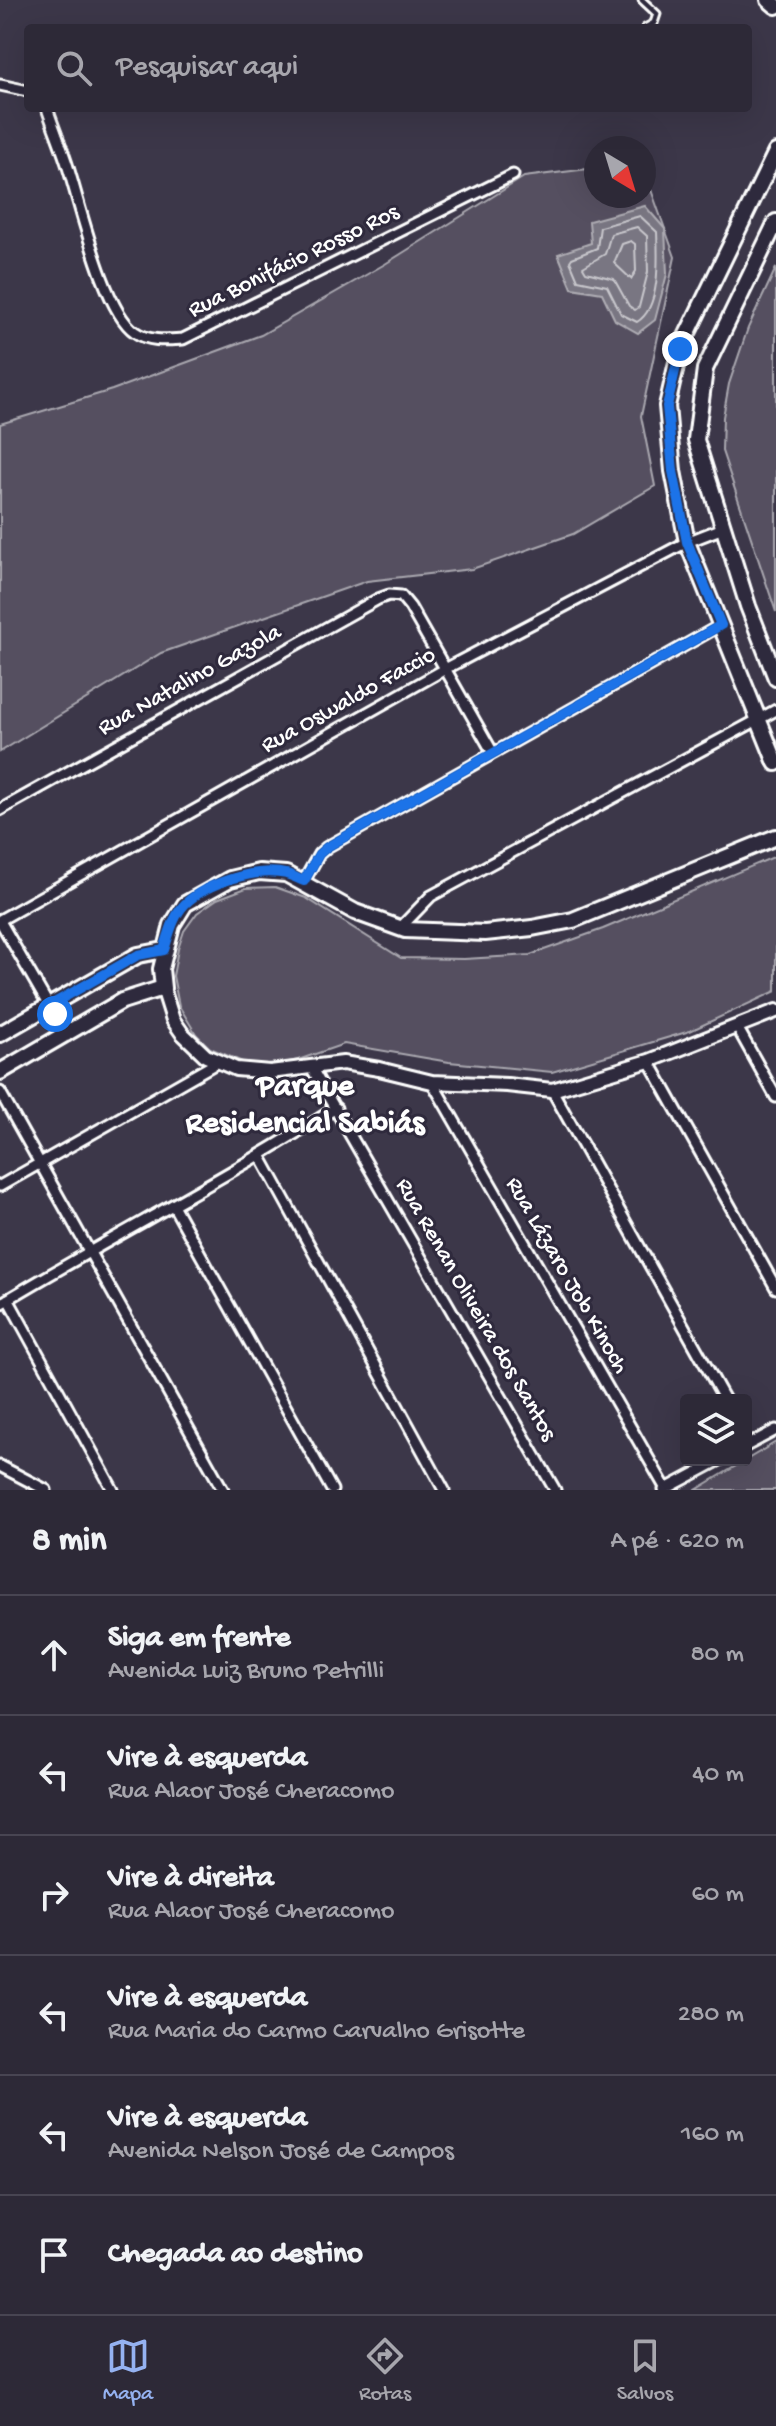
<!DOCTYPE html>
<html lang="pt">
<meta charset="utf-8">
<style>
body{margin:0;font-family:"Gochi Hand",sans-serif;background:#35313f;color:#f1f3f6}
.controls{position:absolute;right:24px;bottom:24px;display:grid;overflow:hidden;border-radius:8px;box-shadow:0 8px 32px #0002}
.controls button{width:72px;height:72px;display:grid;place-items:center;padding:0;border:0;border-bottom:2px solid #484552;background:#2d2937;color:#f1f3f6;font:40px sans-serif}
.compass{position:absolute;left:584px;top:136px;width:72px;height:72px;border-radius:50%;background:#2d2937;box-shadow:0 8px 32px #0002;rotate:142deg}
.stop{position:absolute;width:24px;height:24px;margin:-18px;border:6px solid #1a73e8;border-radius:50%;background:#fff}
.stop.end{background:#1a73e8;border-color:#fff;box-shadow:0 2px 8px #0008}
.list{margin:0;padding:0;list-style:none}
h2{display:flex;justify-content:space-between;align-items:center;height:104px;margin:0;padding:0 32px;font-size:34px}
h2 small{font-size:26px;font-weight:400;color:#a7a6ad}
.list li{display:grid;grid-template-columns:52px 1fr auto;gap:24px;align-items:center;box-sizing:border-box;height:120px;padding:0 32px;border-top:2px solid #484552}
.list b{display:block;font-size:30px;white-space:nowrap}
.list p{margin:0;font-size:26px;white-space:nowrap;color:#a7a6ad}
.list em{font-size:26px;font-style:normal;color:#a7a6ad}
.icon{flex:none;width:44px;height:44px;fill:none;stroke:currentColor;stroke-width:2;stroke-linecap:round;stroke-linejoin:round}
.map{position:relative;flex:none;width:776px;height:1490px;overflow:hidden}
.search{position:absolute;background:#2d2937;box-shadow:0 8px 32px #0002;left:24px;right:24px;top:24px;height:88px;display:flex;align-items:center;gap:20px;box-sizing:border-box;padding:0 28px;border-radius:8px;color:#a7a6ad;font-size:30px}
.sheet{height:824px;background:#2d2937}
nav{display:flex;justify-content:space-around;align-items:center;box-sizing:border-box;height:112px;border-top:2px solid #484552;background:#2d2937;font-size:22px;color:#a7a6ad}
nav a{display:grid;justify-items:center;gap:4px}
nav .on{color:#95b2f1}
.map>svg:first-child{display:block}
.green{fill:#555060;stroke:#aaa8b0;stroke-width:2}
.water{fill:#797682;stroke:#afadb4;stroke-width:2}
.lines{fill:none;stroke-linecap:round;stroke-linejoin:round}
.shore{stroke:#c9c8cd;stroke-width:2}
.service-casing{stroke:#fff;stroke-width:11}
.minor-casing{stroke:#fff;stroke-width:15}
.tertiary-casing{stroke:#fff;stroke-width:18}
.secondary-casing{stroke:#fff;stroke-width:20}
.service{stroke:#2f2a3d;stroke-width:5}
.minor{stroke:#2f2a3d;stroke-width:9}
.tertiary{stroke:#2f2a3d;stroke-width:12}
.secondary{stroke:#2f2a3d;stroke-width:14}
.route{stroke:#1a73e8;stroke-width:10}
.labels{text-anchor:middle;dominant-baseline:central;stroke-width:6;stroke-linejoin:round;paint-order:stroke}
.street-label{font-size:24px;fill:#fff;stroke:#2f2a3d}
.district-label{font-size:32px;font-weight:bold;fill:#fff;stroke:#2f2a3d}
</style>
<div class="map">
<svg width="776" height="1490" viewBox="0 0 776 1490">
<rect width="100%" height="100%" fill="#3c3749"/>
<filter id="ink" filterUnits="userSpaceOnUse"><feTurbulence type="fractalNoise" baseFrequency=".0125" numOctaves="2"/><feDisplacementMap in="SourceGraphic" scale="16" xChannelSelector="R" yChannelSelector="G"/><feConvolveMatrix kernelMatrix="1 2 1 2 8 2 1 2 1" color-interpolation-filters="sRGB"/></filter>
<g filter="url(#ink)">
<path class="green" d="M596,168V196H644V170L675,257L641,416L655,486L573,534L472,569L367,581L161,653L0,752V424L112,390L261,335L385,264L524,177Z
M776,268V612L722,451L723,417L729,384L748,328Z
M776,856V991L690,1031L552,1072L449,1062L344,1044L298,1060L270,1066L247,1064L210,1048L196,1034L179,1006L173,976L178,949L184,931L197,913L217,899L246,888L275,887L306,898L401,958L464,959L530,955L603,929Z
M776,1442V1490H696Z"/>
<path class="water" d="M645,206L665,229L667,274L655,320L638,333L615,320L602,293L572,288L558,254L591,243L589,221Z"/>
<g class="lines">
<path class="shore" d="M640,216L657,232C658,257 661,308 637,322L621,314L607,286L578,280L570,261L572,258L597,248L600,227Z
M637,227L647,236L648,272L639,307L635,310L629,306L614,279L586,272L583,267L605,254L611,234Z
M631,241L635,244L636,271L631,279L614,263L622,244Z"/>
<defs>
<path id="service" d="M642,0L657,14L654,23L645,28"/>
<path id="minor" d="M0,85L28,91
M47,108C53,126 60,143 66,161C79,199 103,311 135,332C149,342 167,340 183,339L513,175
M0,810L378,599L389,595L401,596L410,607L493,753
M304,881L319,854L327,847L721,625
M0,920L447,668L687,542L723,528
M0,921L49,1006
M400,928L431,896L776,710
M737,1027L776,1097
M649,1061L776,1288
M311,1067L555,1490
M432,1082L666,1489
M552,1090L725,1400
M0,1092L223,1490
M261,1157L444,1490
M0,1186L218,1062
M173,1205L332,1490
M8,1299L113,1490
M0,1304C111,1237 227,1178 336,1108
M746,1446L776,1430
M0,1466L46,1490
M664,1490L720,1460"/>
<path id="tertiary" d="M163,988L173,1020L182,1033L206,1056L236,1069L270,1072L343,1063L379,1069L432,1082L507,1085L552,1090L649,1061L776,1011"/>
<path id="secondary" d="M769,0L776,6
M776,152L680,349L667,406L673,471L687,542L776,763
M776,222L705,369L696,440L748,606L776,678
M49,1006L66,1034
M0,1034L138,955L164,950
M0,1072L122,1001L163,988L161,969L172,925L185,904L230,879L259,872L286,874L355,912L405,930L485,933L532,928L573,920L776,837"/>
</defs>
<use href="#service" class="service-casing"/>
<use href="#minor" class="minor-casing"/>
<use href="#tertiary" class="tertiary-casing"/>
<use href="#secondary" class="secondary-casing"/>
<use href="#service" class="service"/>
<use href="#minor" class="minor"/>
<use href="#tertiary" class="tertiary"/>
<use href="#secondary" class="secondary"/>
</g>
</g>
<g class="lines" filter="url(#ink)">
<path class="route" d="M55,1014L49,1006L138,955L164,950C169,935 173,916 185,904C206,883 257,867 286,874C292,875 298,879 304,881L319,854L327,847L721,625L687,542L673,471L667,406L680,349"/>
</g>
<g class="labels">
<g class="street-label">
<text transform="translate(294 262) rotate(-26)">Rua Bonifácio Rosso Ros</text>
<text transform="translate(190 681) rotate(-29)">Rua Natalino Gazola</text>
<text transform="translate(349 701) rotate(-29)">Rua Oswaldo Faccio</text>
<text transform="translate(566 1276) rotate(60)">Rua Lázaro Job Kinoch</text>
<text transform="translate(475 1310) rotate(60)">Rua Renan Oliveira dos Santos</text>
</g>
<g class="district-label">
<text x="305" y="1088">Parque<tspan x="305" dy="37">Residencial Sabiás</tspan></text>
</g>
</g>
</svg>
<div class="controls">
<button><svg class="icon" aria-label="layers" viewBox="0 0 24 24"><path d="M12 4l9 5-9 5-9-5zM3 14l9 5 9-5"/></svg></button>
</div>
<svg class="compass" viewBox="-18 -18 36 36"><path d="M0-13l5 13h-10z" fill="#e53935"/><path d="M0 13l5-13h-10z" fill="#a7a6ad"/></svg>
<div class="stop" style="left:55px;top:1014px"></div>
<div class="stop end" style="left:680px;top:349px"></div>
<div class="search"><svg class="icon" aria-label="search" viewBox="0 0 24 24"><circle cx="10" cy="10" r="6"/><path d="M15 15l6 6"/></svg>Pesquisar aqui</div>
</div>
<section class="sheet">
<h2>8 min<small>A pé · 620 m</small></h2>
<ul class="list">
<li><svg class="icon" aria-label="ahead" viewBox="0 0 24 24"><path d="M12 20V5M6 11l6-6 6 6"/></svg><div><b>Siga em frente</b><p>Avenida Luiz Bruno Petrilli</p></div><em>80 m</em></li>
<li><svg class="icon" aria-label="left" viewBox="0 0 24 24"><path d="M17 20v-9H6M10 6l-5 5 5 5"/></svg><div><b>Vire à esquerda</b><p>Rua Alaor José Cheracomo</p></div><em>40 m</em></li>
<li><svg class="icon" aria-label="right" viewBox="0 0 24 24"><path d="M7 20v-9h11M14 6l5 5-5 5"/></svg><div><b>Vire à direita</b><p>Rua Alaor José Cheracomo</p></div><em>60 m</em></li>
<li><svg class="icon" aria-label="left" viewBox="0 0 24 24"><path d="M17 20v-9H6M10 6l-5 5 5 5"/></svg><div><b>Vire à esquerda</b><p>Rua Maria do Carmo Carvalho Grisotte</p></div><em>280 m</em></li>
<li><svg class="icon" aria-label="left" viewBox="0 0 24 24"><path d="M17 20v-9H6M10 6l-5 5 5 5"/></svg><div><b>Vire à esquerda</b><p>Avenida Nelson José de Campos</p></div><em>160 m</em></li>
<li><svg class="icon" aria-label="arrive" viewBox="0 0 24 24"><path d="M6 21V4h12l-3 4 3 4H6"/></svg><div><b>Chegada ao destino</b></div></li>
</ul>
</section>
<nav>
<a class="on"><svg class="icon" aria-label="map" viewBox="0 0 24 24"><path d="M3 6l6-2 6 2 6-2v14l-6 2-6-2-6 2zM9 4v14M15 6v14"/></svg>Mapa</a>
<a><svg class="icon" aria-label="directions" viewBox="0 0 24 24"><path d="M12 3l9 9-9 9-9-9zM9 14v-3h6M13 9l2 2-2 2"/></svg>Rotas</a>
<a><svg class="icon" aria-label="saved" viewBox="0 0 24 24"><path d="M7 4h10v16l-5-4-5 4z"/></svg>Salvos</a>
</nav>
